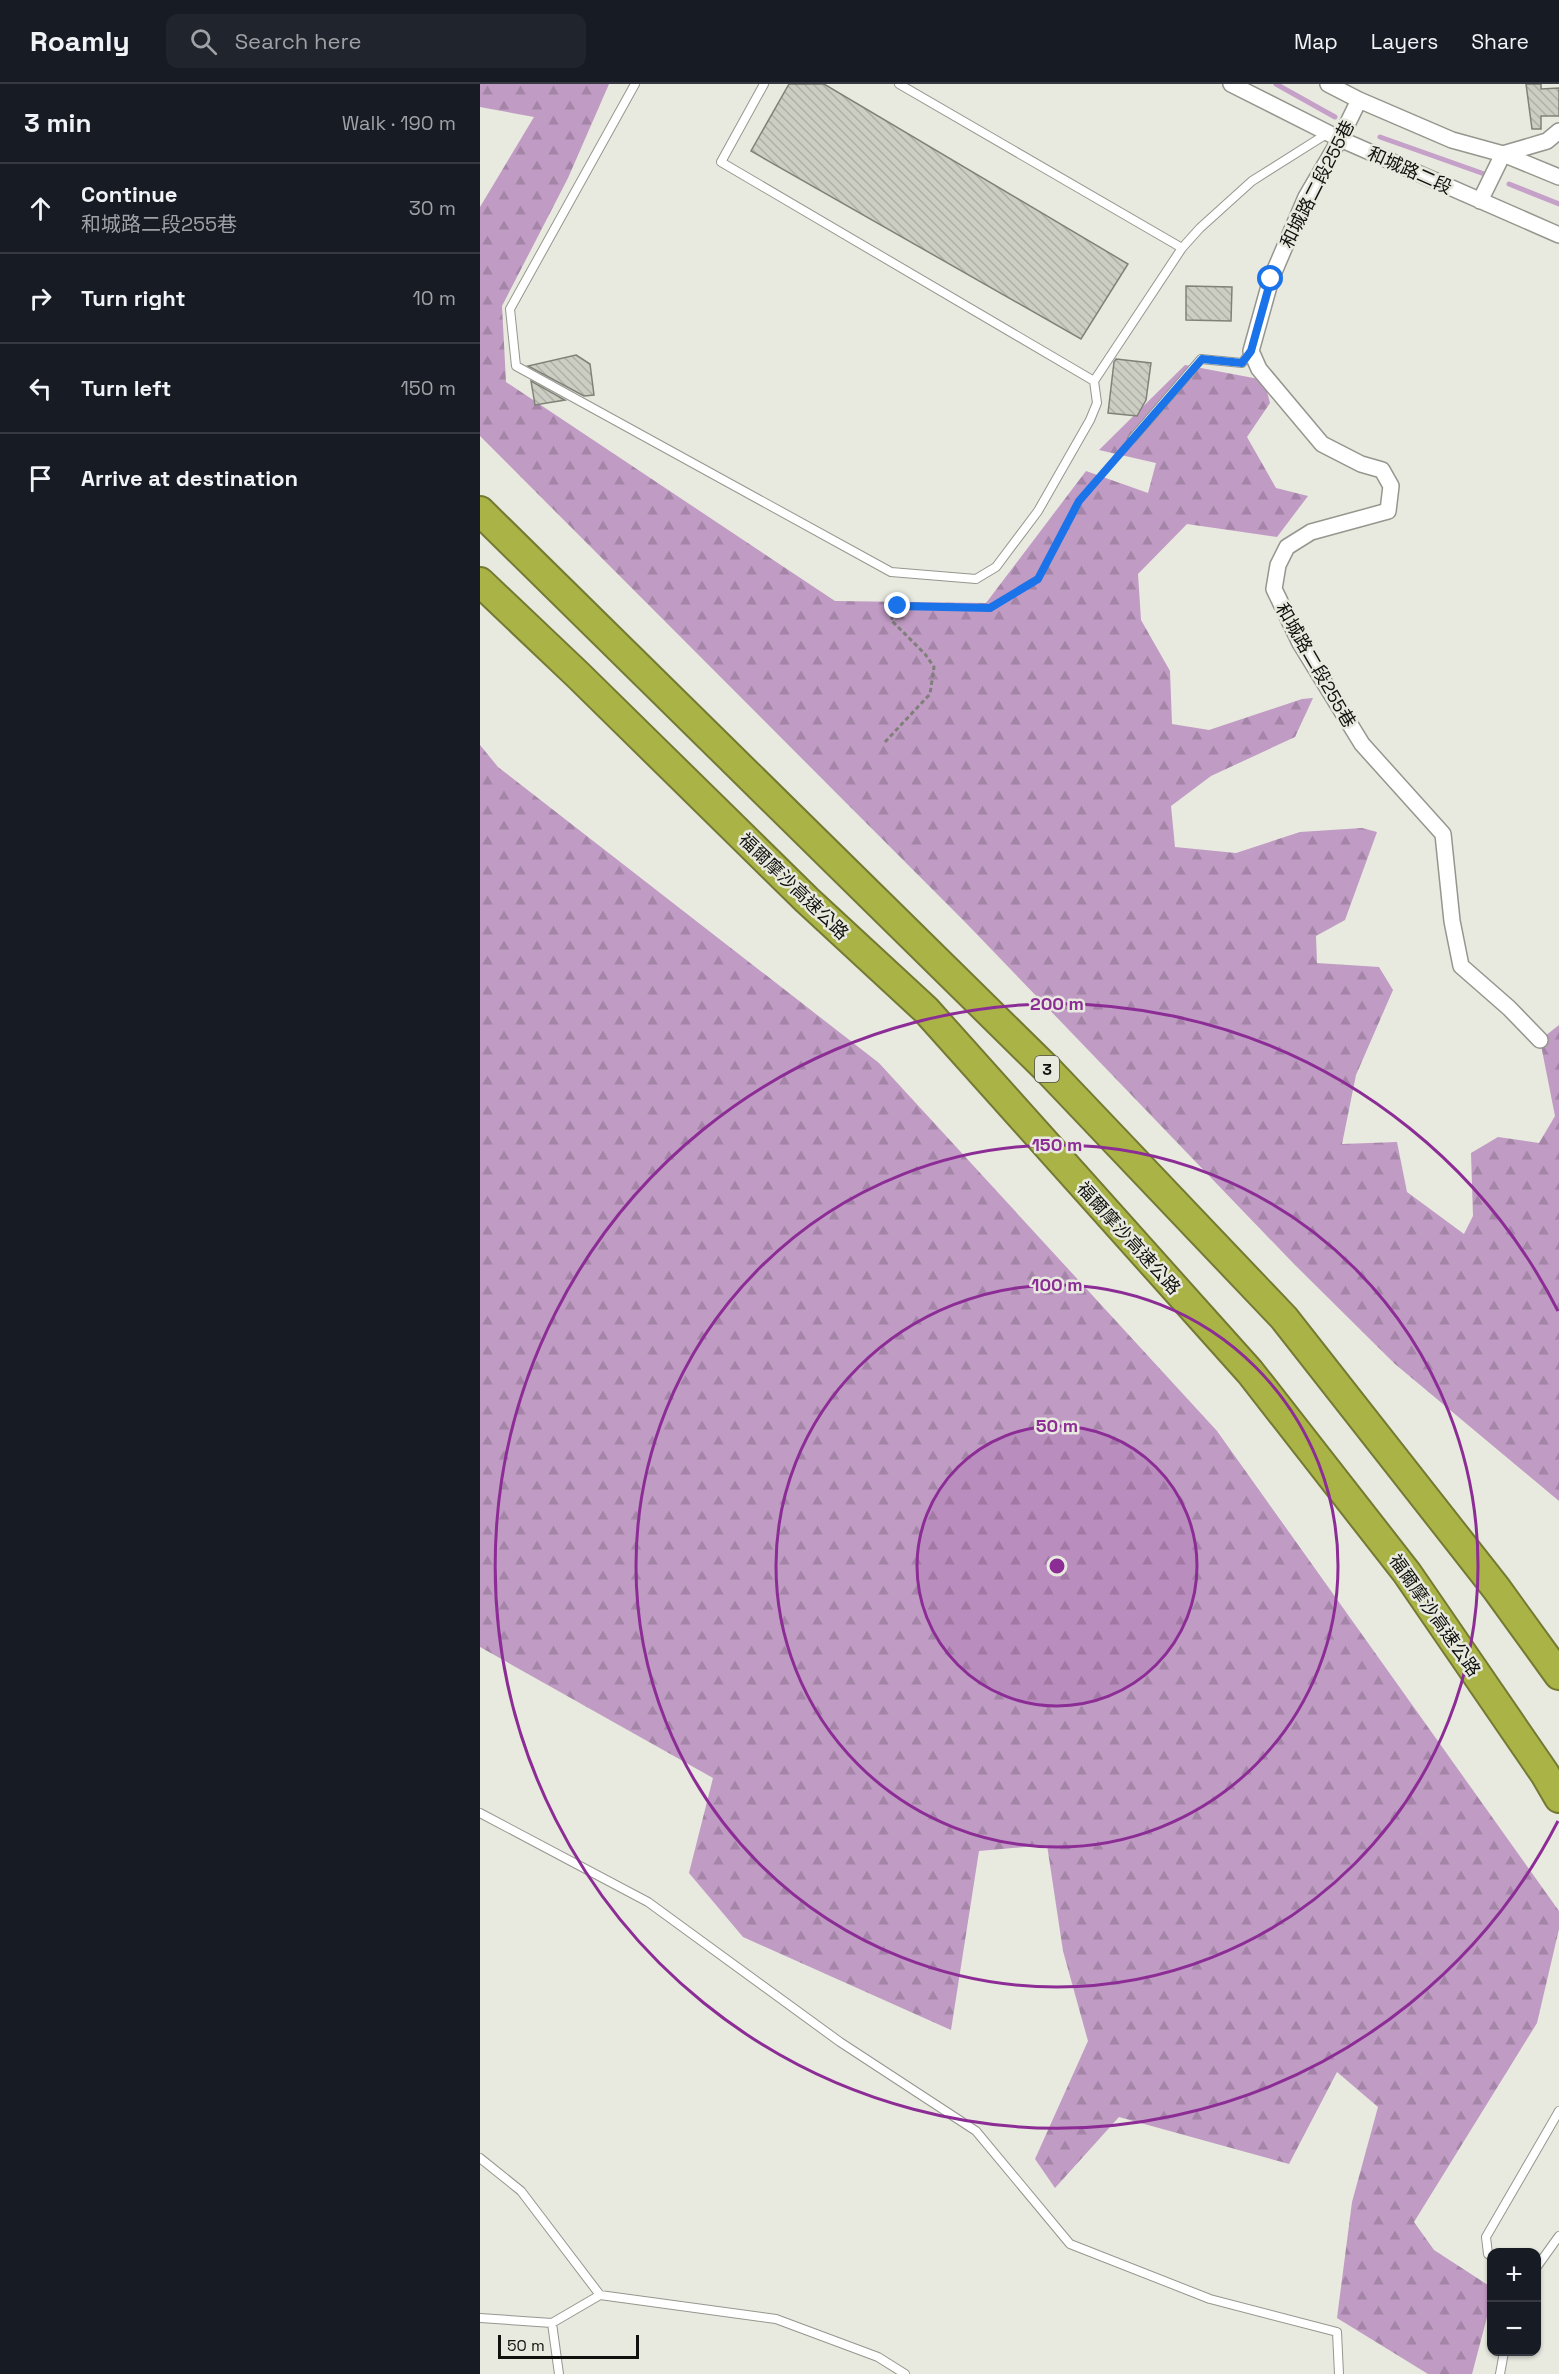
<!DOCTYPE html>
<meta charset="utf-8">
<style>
body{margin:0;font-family:"Space Grotesk","Noto Sans TC",sans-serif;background:#20242c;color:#f1f3f6}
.controls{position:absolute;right:18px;bottom:18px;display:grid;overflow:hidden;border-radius:12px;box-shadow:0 2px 4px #0004}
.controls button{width:54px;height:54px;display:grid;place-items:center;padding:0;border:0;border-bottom:2px solid #363941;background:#171b24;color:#f1f3f6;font:30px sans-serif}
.scale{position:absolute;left:18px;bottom:15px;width:141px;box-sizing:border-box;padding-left:6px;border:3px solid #10110d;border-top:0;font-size:16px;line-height:21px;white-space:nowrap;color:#10110d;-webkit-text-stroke:4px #e8e9df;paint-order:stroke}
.stop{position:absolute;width:18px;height:18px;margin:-14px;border:4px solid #1a73e8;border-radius:50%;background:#fff}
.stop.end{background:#1a73e8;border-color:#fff;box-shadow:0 2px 6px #0008}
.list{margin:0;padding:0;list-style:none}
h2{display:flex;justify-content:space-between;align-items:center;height:78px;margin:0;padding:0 24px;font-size:26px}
h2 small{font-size:20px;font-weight:400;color:#9ea1a6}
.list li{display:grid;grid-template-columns:39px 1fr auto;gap:18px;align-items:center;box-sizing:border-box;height:90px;padding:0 24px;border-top:2px solid #363941}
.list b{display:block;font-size:22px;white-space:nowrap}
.list p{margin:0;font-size:20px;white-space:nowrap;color:#9ea1a6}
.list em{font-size:20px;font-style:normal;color:#9ea1a6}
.icon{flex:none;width:33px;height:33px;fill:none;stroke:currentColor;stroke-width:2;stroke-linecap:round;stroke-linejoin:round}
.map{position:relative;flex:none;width:1079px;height:2290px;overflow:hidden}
header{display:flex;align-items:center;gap:36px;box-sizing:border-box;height:84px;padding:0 30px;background:#171b24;border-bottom:2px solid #363941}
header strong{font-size:28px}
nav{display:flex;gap:33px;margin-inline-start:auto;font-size:21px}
.search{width:420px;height:54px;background:#20242c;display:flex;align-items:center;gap:15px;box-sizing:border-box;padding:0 21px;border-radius:12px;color:#9ea1a6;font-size:22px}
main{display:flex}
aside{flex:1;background:#171b24}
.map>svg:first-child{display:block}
.forest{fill:url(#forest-firs)}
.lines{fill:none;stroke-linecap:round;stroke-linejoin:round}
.stream{stroke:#c5a0c9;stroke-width:5}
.building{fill:url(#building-back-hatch);stroke:#808178;stroke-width:1.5}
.lane-casing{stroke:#95978e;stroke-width:10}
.street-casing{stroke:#95978e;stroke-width:18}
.highway-casing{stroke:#747a32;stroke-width:32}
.path{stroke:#7f8079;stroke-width:3;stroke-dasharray:4.5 3;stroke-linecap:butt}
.lane{stroke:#fff;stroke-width:8}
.street{stroke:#fff;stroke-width:15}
.highway{stroke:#aab346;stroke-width:28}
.route{stroke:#1a73e8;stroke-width:8}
.ring{fill:none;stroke:#8c2d96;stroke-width:3}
.labels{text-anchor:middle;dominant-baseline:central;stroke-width:5;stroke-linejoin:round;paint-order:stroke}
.shield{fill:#e8e9df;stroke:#51524c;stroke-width:1.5}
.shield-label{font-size:16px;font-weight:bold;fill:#10110d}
.street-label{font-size:18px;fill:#10110d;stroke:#e8e9df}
.centre{fill:#8c2d96;stroke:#e8e9df;stroke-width:3}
.ring-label{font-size:18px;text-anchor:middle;font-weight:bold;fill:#8c2d96;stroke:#e8e9df;stroke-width:5;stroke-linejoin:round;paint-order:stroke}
</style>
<header>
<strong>Roamly</strong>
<div class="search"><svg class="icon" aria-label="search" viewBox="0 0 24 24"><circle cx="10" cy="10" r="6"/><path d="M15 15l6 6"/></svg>Search here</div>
<nav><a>Map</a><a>Layers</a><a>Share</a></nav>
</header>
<main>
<aside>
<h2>3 min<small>Walk · 190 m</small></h2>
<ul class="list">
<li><svg class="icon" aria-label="ahead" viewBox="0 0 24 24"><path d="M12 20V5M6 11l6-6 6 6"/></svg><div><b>Continue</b><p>和城路二段255巷</p></div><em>30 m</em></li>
<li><svg class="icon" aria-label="right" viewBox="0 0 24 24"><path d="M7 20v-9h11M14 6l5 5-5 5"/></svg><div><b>Turn right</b></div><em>10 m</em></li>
<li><svg class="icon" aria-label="left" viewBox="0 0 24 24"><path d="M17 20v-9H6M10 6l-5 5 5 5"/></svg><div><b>Turn left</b></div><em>150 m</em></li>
<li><svg class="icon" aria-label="arrive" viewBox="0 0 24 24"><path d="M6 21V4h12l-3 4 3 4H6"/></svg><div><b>Arrive at destination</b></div></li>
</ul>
</aside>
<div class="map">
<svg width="1079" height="2290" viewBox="0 0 1079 2290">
<defs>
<pattern id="forest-firs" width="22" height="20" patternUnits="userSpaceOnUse" patternTransform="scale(1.5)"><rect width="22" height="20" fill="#c09bc4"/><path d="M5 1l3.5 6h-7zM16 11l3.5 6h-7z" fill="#a484a7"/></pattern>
<pattern id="building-back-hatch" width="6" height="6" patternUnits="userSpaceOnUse" patternTransform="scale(1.5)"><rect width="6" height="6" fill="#cccdc3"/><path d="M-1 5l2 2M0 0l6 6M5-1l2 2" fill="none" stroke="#aeafa6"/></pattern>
</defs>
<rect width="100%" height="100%" fill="#e8e9df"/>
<path class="forest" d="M0,0H129L88,94L22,222L26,298L355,517L506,519L606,387L668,409L676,379L619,366L705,281L784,296L790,319L767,353L796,404L828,412L797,453L707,440L658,490L661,536L690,587L692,640L729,646L822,615L833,614L815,653L731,692L691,722L695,763L756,769L820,748L882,744L897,748L865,836L836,852L837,879L899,883L913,906L876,991L862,1060L917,1058L927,1108L984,1150L993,1132L991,1069L1018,1053L1059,1059L1075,1032L1060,956L1079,941V1417L915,1280L814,1180L486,839L0,352V123L54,33L0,23Z
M0,661L18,683L399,979L737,1347L1079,1827V1845L1057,1939L934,2138L954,2166L1011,2203V2218L992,2290H948L857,2234L872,2118L898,2023L857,1988L809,2080L639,2033L575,2104L555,2075L608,1957L583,1867L567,1761L499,1767L471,1946L263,1853L209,1789L233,1694L0,1563Z"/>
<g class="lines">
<path class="stream" d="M796,0L855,33
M900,53L1010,92
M1029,100L1079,120"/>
</g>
<path class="building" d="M309,0H344L648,180L601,255L271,67Z
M1046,0H1061V5L1079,4V32H1061V45H1052Z
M706,202L752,203L751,237L706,236Z
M96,271L110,280L114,311L104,312L48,282Z
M636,275L671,279L666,316L657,332L628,329L634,278Z
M51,297L85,316L55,321Z"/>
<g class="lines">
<defs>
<path id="lane" d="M155,0L30,225L36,282L411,488L496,495L516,483L558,427L610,336L617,319L614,297L702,164L720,144L772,97L848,49
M284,0L241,78L614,297
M419,0L702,164
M653,354L721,275L762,279L771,267
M0,1729L168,1818L360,1958L496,2047L590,2160L730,2215L857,2248L859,2290
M0,2074L41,2107L120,2211L296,2235L398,2273L425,2290
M1011,2172L1008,2170L1006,2153L1079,2027
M1056,2184L1079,2152
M0,2234L72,2239L120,2211
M72,2239L79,2290
M1020,2290L1024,2268"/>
<path id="street" d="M751,0L860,55L1079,151
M848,0L879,16L972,56L1023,70L1079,93
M879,16L860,55L826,113L791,195L771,267L779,285L842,360L881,380L902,386L911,402L908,427L831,448L807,463L798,481L794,505L820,559L882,660L963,750L972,837L981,882L1029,924L1060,956
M1000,117L1023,70L1067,57L1079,47"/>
<path id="highway" d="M0,427L569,987L804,1234L1016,1504L1079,1591
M0,498L98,591L327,816L446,926L770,1288L927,1489L1065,1690L1079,1714"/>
</defs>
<use href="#lane" class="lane-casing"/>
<use href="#street" class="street-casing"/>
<use href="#highway" class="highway-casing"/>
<path class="path" d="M405,658L450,610L454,583L445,570L411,536L418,522L510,524L558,495L599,417L646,363"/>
<use href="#lane" class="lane"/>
<use href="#street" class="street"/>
<use href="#highway" class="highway"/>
</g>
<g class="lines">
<path class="route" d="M418,522L510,524L558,495L599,417L722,275L762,279L771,267L791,195"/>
</g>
<circle cx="577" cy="1482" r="140" fill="#8c2d96" fill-opacity=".12"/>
<g class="ring">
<circle cx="577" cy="1482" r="140"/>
<circle cx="577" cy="1482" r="281"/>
<circle cx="577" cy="1482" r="421"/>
<path d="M1078 1737A562 562 0 1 1 1078 1227"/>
</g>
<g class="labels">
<rect class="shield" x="555" y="972" width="24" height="26" rx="4.5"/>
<g class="shield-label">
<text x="567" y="985">3</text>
</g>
<g class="street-label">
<text transform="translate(930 86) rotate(24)">和城路二段</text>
<text transform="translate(837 100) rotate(-63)">和城路二段255巷</text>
<text transform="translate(836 581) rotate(60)">和城路二段255巷</text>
<text transform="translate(314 802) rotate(44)">福爾摩沙高速公路</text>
<text transform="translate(649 1154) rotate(48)">福爾摩沙高速公路</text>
<text transform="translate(955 1531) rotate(55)">福爾摩沙高速公路</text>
</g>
</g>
<circle cx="577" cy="1482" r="9" class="centre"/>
<g class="ring-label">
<text x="577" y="926">200 m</text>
<text x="577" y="1067">150 m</text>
<text x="577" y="1207">100 m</text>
<text x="577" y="1348">50 m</text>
</g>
</svg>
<div class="controls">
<button>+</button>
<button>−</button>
</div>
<div class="scale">50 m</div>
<div class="stop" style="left:791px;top:195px"></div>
<div class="stop end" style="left:418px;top:522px"></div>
</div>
</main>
